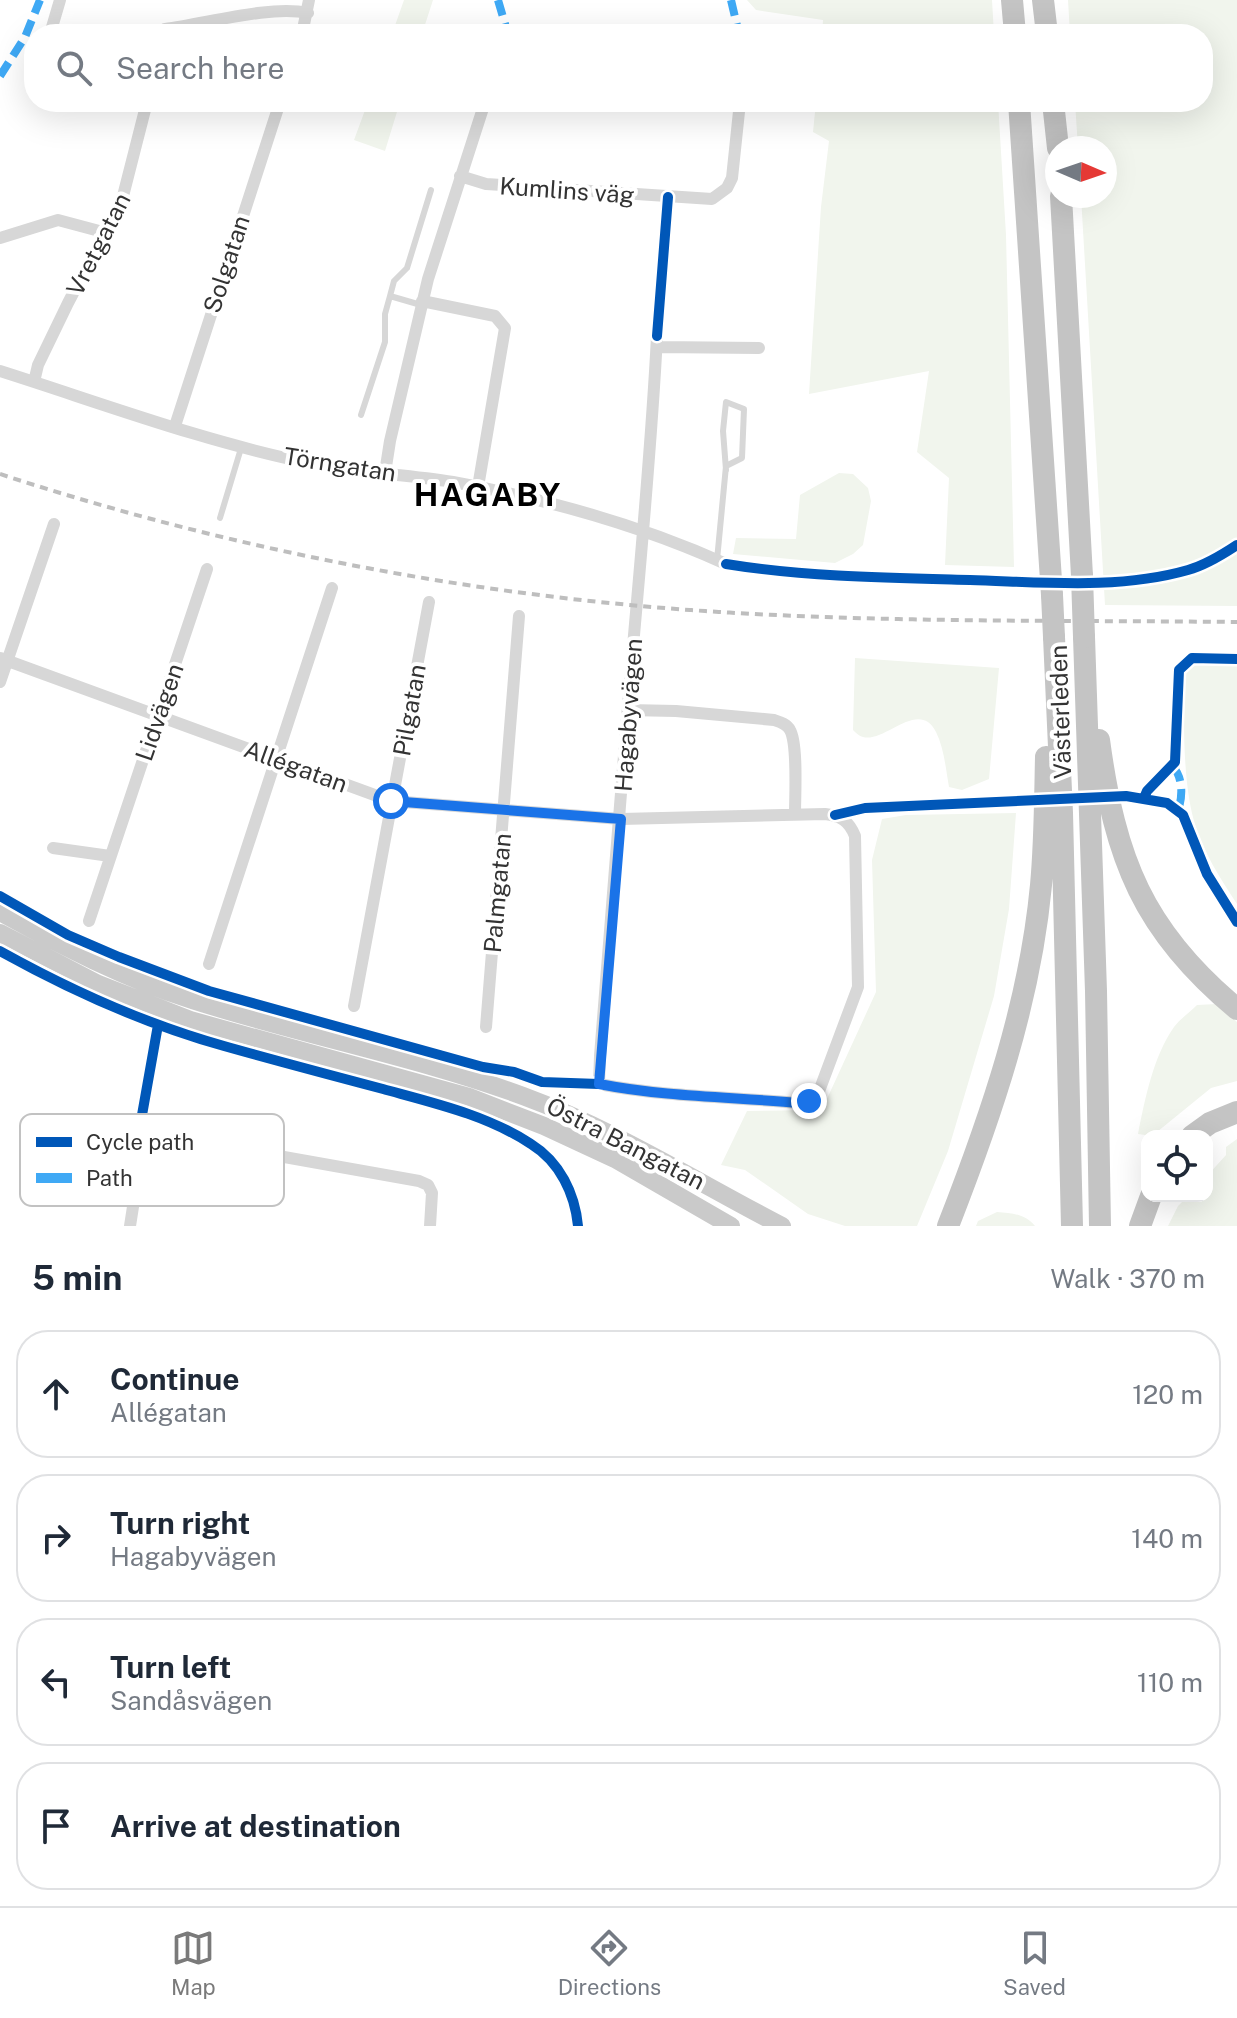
<!DOCTYPE html>
<meta charset="utf-8">
<style>
body{margin:0;font-family:"Public Sans",sans-serif;background:#f6f6f7;color:#1f2937}
.controls{position:absolute;right:24px;bottom:24px;display:grid;overflow:hidden;border-radius:16px;box-shadow:0 8px 32px #0002}
.controls button{width:72px;height:72px;display:grid;place-items:center;padding:0;border:0;border-bottom:2px solid #e0e1e3;background:#fff;color:#1f2937;font:40px sans-serif}
.compass{position:absolute;left:1045px;top:136px;width:72px;height:72px;border-radius:50%;background:#fff;box-shadow:0 8px 32px #0002;rotate:92deg}
.stop{position:absolute;width:24px;height:24px;margin:-18px;border:6px solid #1a73e8;border-radius:50%;background:#fff}
.stop.end{background:#1a73e8;border-color:#fff;box-shadow:0 2px 8px #0008}
.list{margin:0;padding:0;list-style:none}
h2{display:flex;justify-content:space-between;align-items:center;height:104px;margin:0;padding:0 32px;font-size:34px}
h2 small{font-size:26px;font-weight:400;color:#747a83}
.list li{display:grid;grid-template-columns:52px 1fr auto;gap:24px;align-items:center;box-sizing:border-box;height:128px;margin:0 16px 16px;padding:0 16px;border:2px solid #e0e1e3;border-radius:32px}
.list b{display:block;font-size:30px;white-space:nowrap}
.list p{margin:0;font-size:26px;white-space:nowrap;color:#747a83}
.list em{font-size:26px;font-style:normal;color:#747a83}
.icon{flex:none;width:44px;height:44px;fill:none;stroke:currentColor;stroke-width:2;stroke-linecap:round;stroke-linejoin:round}
.map{position:relative;flex:none;width:1237px;height:1226px;overflow:hidden}
.search{position:absolute;background:#fff;box-shadow:0 8px 32px #0002;left:24px;right:24px;top:24px;height:88px;display:flex;align-items:center;gap:20px;box-sizing:border-box;padding:0 28px;border-radius:32px;color:#747a83;font-size:30px}
.sheet{height:680px;background:#fff}
nav{display:flex;justify-content:space-around;align-items:center;box-sizing:border-box;height:112px;border-top:2px solid #e0e1e3;background:#fff;font-size:22px;color:#747a83}
nav a{display:grid;justify-items:center;gap:4px}
nav .on{color:#7a7a7a}
.map>svg:first-child{display:block}
.green{fill:#f1f5ed}
.lines{fill:none;stroke-linecap:round;stroke-linejoin:round}
.service{stroke:#d7d7d7;stroke-width:6}
.minor{stroke:#d7d7d7;stroke-width:12}
.primary{stroke:#cacaca;stroke-width:18}
.motorway{stroke:#c4c4c4;stroke-width:22}
.rail{stroke:#bebebe;stroke-width:4;stroke-dasharray:8 6;stroke-linecap:butt}
.motorway-bridge{stroke:#c4c4c4;stroke-width:22}
.quiet{stroke:#3fa9f5;stroke-width:8;stroke-dasharray:16 8;stroke-linecap:butt}
.cycleway-casing{stroke:#fff;stroke-width:15}
.cycleway{stroke:#0057b8;stroke-width:10}
.route{stroke:#1a73e8;stroke-width:10}
.labels{text-anchor:middle;dominant-baseline:central;stroke-width:8;stroke-linejoin:round;paint-order:stroke}
.street-label{font-size:24px;fill:#333;stroke:#fff}
.district-label{font-size:32px;font-weight:bold;letter-spacing:2px;fill:#000;stroke:#fff}
.key{fill:#fff;stroke:#c2c2c2;stroke-width:2}
.key-label{font-size:22px;fill:#333}
</style>
<div class="map">
<svg width="1237" height="1226" viewBox="0 0 1237 1226">
<rect width="100%" height="100%" fill="#fff"/>
<path class="green" d="M404,0H433L422,34H392Z
M747,0H992L994,34H822L823,20L756,10Z
M1068,0H1237V606L1105,605L1081,196H1105V148H1078L1075,102H1203V34H1070Z
M368,102H400L385,151L354,140Z
M816,102H998L1006,235L1014,567L945,565L949,478L917,452L929,371L809,394L821,207L829,141L813,132Z
M839,473L853,474L868,488L871,501L863,545L853,554L835,563L733,554L736,538L796,539L800,495Z
M855,658L999,668L989,779L962,790L949,787C946,770 944,748 936,732C919,698 885,743 863,737C859,736 856,733 853,730Z
M1237,664V904C1220,878 1203,852 1194,821C1182,778 1183,709 1186,665Z
M1016,813L1009,909L994,996L948,1151L917,1226H845L808,1214L745,1170L721,1165L747,1111L817,1110L826,1101L876,992L872,860L882,819L906,815Z
M1217,1004L1237,1022V1081L1211,1088L1152,1136L1138,1134C1145,1099 1153,1057 1174,1027C1180,1019 1190,1012 1197,1005Z
M1237,1139V1226H1168L1178,1206L1188,1196H1207V1176L1226,1155V1147Z
M997,1212C1012,1213 1025,1214 1035,1226H976L978,1221Z"/>
<g class="lines">
<path class="service" d="M390,296L394,281L407,268L431,190
M361,415L385,342V314L390,296L421,305
M220,518L242,445
M717,560L726,466L742,458L744,409L726,402L723,431L726,470"/>
<path class="minor" d="M50,34L60,0
M164,34L165,29C206,24 269,5 308,13
M302,34L309,0
M460,176L486,184L712,199L727,188L732,178L740,102
M0,238L58,220L103,232
M422,301L495,316L505,328L478,487
M657,347L759,348
M0,371C101,403 205,442 309,463C356,473 405,474 453,482C546,499 640,525 726,564
M34,382L38,365L68,303L122,200L147,102
M175,426L280,102
M385,473L390,441L428,279L485,102
M0,658L391,801L621,819L825,814C841,816 849,821 855,836L858,987L818,1094L809,1101L800,1103C733,1097 665,1097 599,1084L600,1056C610,935 619,814 629,693C639,574 651,456 657,336
M0,682L54,524
M628,710L676,711L774,720C780,722 787,724 790,730C798,744 795,796 795,814
M53,848L110,856
M89,921L207,569
M209,964L332,588
M354,1006L429,602
M486,1027L519,616
M130,1226L142,1149C146,1140 148,1135 160,1135L419,1181L428,1185L432,1193L430,1226"/>
<path class="primary" d="M0,912C62,946 124,978 192,1000C301,1035 415,1056 523,1096C613,1129 697,1182 782,1226
M0,933L98,984L190,1020L469,1097L544,1126L615,1159L731,1226"/>
<path class="motorway" d="M1012,0L1015,34
M1043,0L1047,34
M1019,102L1052,595
M1053,102L1058,148
M1061,196L1082,576
M1054,637L1062,813L1072,1226
M1084,637L1096,991L1100,1226
M1099,740C1115,859 1143,931 1237,1009
M1192,1136L1210,1123L1237,1112
M948,1226C991,1116 1030,1003 1041,885C1045,843 1045,800 1046,757
M1140,1226L1151,1196"/>
<path class="rail" d="M0,474C223,547 456,593 690,610C872,623 1055,620 1237,622"/>
<path class="motorway-bridge" d="M1082,576L1084,637
M1052,595L1054,637"/>
<path class="quiet" d="M498,0L508,34
M731,0L739,34
M0,76L25,37L40,0
M1173,767C1183,777 1183,797 1178,810"/>
<defs>
<path id="cycleway" d="M657,336L668,197
M726,564C806,577 888,578 970,580C1042,582 1118,590 1188,570C1206,565 1222,555 1237,545
M1144,798L1147,791L1175,762L1179,670L1192,658L1237,659
M835,815L865,808L1126,796L1167,803L1183,815L1207,874L1237,922
M0,896L68,935L119,957L209,991L483,1067L514,1072L542,1082L599,1084
M0,951C72,991 145,1024 224,1046C277,1061 330,1075 383,1089C434,1103 487,1115 531,1144C560,1162 575,1194 578,1226
M148,1138L142,1115L158,1025"/>
</defs>
<use href="#cycleway" class="cycleway-casing"/>
<use href="#cycleway" class="cycleway"/>
</g>
<g class="lines">
<path class="route" d="M391,801L621,819L599,1084C665,1097 733,1097 800,1103L809,1101"/>
</g>
<g class="labels">
<g class="street-label">
<text transform="translate(567 190) rotate(4)">Kumlins väg</text>
<text transform="translate(98 244) rotate(-63)">Vretgatan</text>
<text transform="translate(226 264) rotate(-72)">Solgatan</text>
<text transform="translate(340 464) rotate(9)">Törngatan</text>
<text transform="translate(409 710) rotate(-80)">Pilgatan</text>
<text transform="translate(159 712) rotate(-71)">Lidvägen</text>
<text transform="translate(1060 712) rotate(-92)">Västerleden</text>
<text transform="translate(628 715) rotate(-86)">Hagabyvägen</text>
<text transform="translate(296 766) rotate(20)">Allégatan</text>
<text transform="translate(497 893) rotate(-85)">Palmgatan</text>
<text transform="translate(626 1143) rotate(27)">Östra Bangatan</text>
</g>
<g class="district-label">
<text x="488" y="494">HAGABY</text>
</g>
</g>
<rect x="20" y="1114" width="264" height="92" rx="12" class="key"/>
<rect x="36" y="1137" width="36" height="10" fill="#0057b8"/>
<rect x="36" y="1173" width="36" height="10" fill="#3fa9f5"/>
<g class="key-label">
<text x="86" y="1150">Cycle path</text>
<text x="86" y="1186">Path</text>
</g>
</svg>
<div class="controls">
<button><svg class="icon" aria-label="locate" viewBox="0 0 24 24"><circle cx="12" cy="12" r="6"/><path d="M12 2v4M12 18v4M2 12h4M18 12h4"/></svg></button>
</div>
<svg class="compass" viewBox="-18 -18 36 36"><path d="M0-13l5 13h-10z" fill="#e53935"/><path d="M0 13l5-13h-10z" fill="#747a83"/></svg>
<div class="stop" style="left:391px;top:801px"></div>
<div class="stop end" style="left:809px;top:1101px"></div>
<div class="search"><svg class="icon" aria-label="search" viewBox="0 0 24 24"><circle cx="10" cy="10" r="6"/><path d="M15 15l6 6"/></svg>Search here</div>
</div>
<section class="sheet">
<h2>5 min<small>Walk · 370 m</small></h2>
<ul class="list">
<li><svg class="icon" aria-label="ahead" viewBox="0 0 24 24"><path d="M12 20V5M6 11l6-6 6 6"/></svg><div><b>Continue</b><p>Allégatan</p></div><em>120 m</em></li>
<li><svg class="icon" aria-label="right" viewBox="0 0 24 24"><path d="M7 20v-9h11M14 6l5 5-5 5"/></svg><div><b>Turn right</b><p>Hagabyvägen</p></div><em>140 m</em></li>
<li><svg class="icon" aria-label="left" viewBox="0 0 24 24"><path d="M17 20v-9H6M10 6l-5 5 5 5"/></svg><div><b>Turn left</b><p>Sandåsvägen</p></div><em>110 m</em></li>
<li><svg class="icon" aria-label="arrive" viewBox="0 0 24 24"><path d="M6 21V4h12l-3 4 3 4H6"/></svg><div><b>Arrive at destination</b></div></li>
</ul>
</section>
<nav>
<a class="on"><svg class="icon" aria-label="map" viewBox="0 0 24 24"><path d="M3 6l6-2 6 2 6-2v14l-6 2-6-2-6 2zM9 4v14M15 6v14"/></svg>Map</a>
<a><svg class="icon" aria-label="directions" viewBox="0 0 24 24"><path d="M12 3l9 9-9 9-9-9zM9 14v-3h6M13 9l2 2-2 2"/></svg>Directions</a>
<a><svg class="icon" aria-label="saved" viewBox="0 0 24 24"><path d="M7 4h10v16l-5-4-5 4z"/></svg>Saved</a>
</nav>
